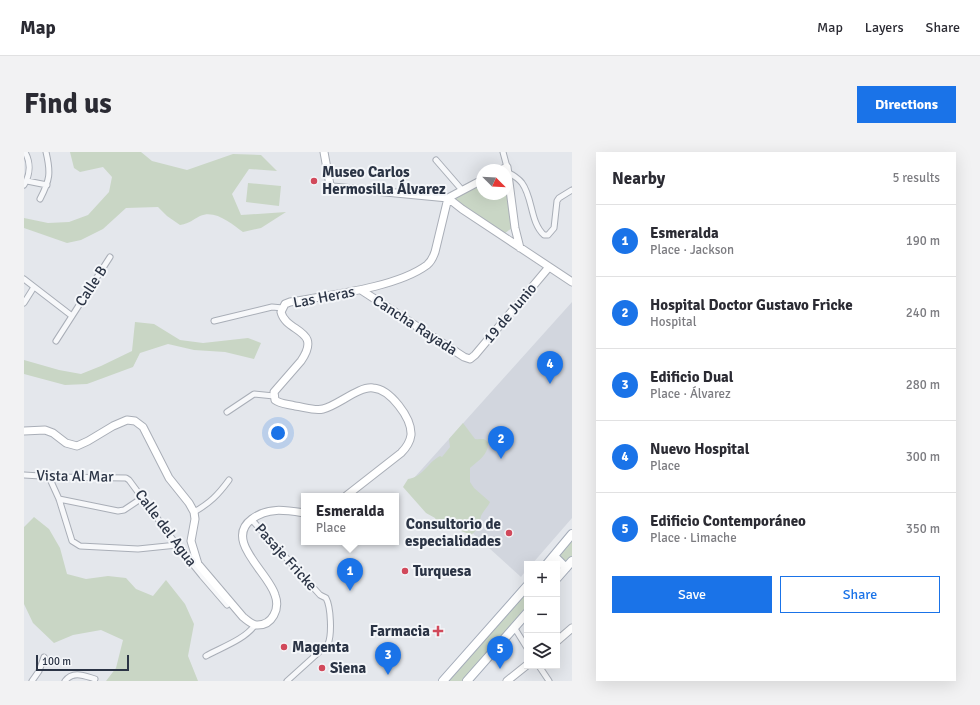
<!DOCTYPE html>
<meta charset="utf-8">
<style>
body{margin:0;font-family:Signika,sans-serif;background:#f2f2f3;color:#2b2b33}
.controls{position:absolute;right:12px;bottom:12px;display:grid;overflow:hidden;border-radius:0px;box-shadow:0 4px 16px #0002}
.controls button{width:36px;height:36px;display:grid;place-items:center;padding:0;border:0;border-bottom:1px solid #e1e1e2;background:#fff;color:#2b2b33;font:20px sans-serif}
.compass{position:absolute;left:452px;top:12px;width:36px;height:36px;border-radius:50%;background:#fff;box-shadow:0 4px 16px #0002;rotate:114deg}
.scale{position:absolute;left:12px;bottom:10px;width:93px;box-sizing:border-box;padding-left:4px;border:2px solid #2b3445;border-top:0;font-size:11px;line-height:14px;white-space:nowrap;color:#2b3445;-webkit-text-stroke:3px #f4f6f9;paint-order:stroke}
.you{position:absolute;left:254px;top:281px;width:14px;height:14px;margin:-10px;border:3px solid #fff;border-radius:50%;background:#1a73e8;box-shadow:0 0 0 6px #1a73e833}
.badge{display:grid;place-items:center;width:26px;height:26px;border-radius:50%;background:#1a73e8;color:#fff;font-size:13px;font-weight:700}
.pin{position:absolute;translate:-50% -33px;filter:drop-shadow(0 1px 2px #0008)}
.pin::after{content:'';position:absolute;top:21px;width:14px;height:12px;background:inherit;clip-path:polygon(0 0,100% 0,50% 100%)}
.popup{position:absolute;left:277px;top:341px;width:98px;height:52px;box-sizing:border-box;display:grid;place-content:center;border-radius:0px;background:#fff;filter:drop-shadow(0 1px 3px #0005);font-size:13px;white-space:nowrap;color:#7c7c81}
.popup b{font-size:15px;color:#2b2b33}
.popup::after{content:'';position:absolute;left:50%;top:100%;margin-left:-8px;border:8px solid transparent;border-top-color:#fff}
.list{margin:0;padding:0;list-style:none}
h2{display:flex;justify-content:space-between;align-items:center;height:52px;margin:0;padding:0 16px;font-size:17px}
h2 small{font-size:13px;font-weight:400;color:#7c7c81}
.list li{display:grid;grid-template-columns:26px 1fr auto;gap:12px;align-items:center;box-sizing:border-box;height:72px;padding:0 16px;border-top:1px solid #e1e1e2}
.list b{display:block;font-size:15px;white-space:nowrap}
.list p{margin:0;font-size:13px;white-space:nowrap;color:#7c7c81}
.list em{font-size:13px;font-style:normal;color:#7c7c81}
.actions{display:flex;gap:8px;padding:12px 16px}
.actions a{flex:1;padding:9px 0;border:1px solid #1a73e8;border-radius:0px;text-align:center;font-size:14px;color:#1a73e8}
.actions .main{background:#1a73e8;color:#fff}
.icon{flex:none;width:22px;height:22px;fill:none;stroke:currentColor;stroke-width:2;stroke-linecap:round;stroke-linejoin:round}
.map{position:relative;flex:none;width:548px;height:529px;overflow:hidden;border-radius:0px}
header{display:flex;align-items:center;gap:24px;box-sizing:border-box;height:56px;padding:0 20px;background:#fff;border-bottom:1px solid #e1e1e2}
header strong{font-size:19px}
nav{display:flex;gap:22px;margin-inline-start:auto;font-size:14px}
.intro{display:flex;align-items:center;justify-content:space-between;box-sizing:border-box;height:96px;padding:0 24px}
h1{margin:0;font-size:28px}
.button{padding:10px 18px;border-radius:0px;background:#1a73e8;color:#fff;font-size:14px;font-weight:700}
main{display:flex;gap:24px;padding:0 24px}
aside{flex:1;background:#fff;border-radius:0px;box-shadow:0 4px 16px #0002}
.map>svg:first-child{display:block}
.built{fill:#d2d6de}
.green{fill:#c9d6c5}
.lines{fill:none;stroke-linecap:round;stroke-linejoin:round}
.street-casing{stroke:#a9aeb7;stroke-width:7}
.secondary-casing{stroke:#a9aeb7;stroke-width:9}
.primary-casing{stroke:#a3abb8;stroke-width:10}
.street{stroke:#f7f8fa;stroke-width:5}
.secondary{stroke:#fff;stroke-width:7}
.primary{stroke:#fff;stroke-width:8}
.poi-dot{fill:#d1495b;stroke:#f4f6f9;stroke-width:1.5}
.labels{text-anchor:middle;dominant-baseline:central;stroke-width:4;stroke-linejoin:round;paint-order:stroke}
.poi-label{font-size:15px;font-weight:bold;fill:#2b3445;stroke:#f4f6f9;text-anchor:start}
.street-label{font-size:15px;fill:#2b3445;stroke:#f4f6f9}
</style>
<header>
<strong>Map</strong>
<nav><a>Map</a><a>Layers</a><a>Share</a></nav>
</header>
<div class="intro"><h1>Find us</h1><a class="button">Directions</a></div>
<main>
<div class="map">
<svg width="548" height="529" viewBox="0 0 548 529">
<rect width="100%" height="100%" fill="#e4e7ec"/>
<path class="built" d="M548,150V366L508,412H503V417L497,425L389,327Z"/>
<path class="green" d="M46,0H117L128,9L163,18L209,2L237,3L253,19L225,17L208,42L217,63L262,60L237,76L219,80C208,72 191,57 176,64C168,68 167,71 156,73L143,64L134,55L102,56L79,77L57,88L43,91L0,76V66L24,71L45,70L64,63L85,40L88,25L79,15L56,20L50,16Z
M482,24L489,75L480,82L429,46L458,31V42H482Z
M224,31L257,34L255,54L222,50Z
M111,170L130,172L156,188L179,191L224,186L237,191L230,207L201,200L170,198L144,192L116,201L109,215L63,232L41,233L0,222V208L35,218L57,222L77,214L108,199Z
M439,271L451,287C457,288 459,285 464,290C465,302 455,308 446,316V330L450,336L466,350C464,355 459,359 457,364C454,375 458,374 447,383C436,378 429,376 417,379L411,366L402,361L379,335L384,327C399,325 404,310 416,304L418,305L426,295L425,287Z
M10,365L25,377L36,396L43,422L62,427L84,424L102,426L112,437L129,444L142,428L161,452L170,472L164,504L174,529H82L92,516L99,488L77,478L49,483L30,491L9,471L0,452V375Z
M548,388V406L533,423V412H527Z
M503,440V457L439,529H425Z"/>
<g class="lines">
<defs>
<path id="street" d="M479,0L483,15
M412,8L438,38
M483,20C489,23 494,26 498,31C509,46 506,70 520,83H524L530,76L533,49L535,46L548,38
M3,29L23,33
M0,33C6,23 7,11 1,0
M16,47C26,28 27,21 22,0
M0,127L48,164
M0,151L10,135
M190,169L248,155L259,156
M32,189L86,105
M203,260L230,242L250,244
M0,323L33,325L102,326L105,328L153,393L178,424H183
M25,325L35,347L48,389L56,394L114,397L153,393
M35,347L94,359L100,358L118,346
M170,360C186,351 194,343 205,328
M227,367L296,443L302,446C307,455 308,483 304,492L263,529
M178,424L203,453
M490,475L503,496
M182,504C198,495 220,488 231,473
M515,514L525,529
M8,529L15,519L20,505
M41,529C49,518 61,524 71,527"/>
<path id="secondary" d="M300,0L306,33L309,35L424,46L438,57L548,130
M477,18L483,15L491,76L496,96
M424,46L458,28
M337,138L440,205L446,207L451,203L525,115
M0,279L21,278L29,281L42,291L53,294L64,289L89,274L103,268L111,269L119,275L145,326L165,351L170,360L171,367L167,389L174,412L219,465C223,468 227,472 232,473C249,474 256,456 251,443C245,421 199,388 228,367C244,355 261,358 280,361
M322,344L377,301C382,296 386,291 387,283C388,266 366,237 349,236C335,234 313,254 299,257C290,259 280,255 271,254C264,252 256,252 251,248L250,240L277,209C299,177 262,181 257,160L261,152L266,150C305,143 372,136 403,113C408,109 409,105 411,100L424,46
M533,489L548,476
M483,529L503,513"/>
<path id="primary" d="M530,404L542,416
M523,412L548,382
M533,426L548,409
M419,529L503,434
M443,529L503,461"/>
</defs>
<use href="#street" class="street-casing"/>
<use href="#secondary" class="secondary-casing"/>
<use href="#primary" class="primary-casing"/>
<use href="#street" class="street"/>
<use href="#secondary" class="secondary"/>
<use href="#primary" class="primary"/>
</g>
<g class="poi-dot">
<circle cx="290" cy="29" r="4"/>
<circle cx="485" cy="381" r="4"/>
<circle cx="381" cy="419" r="4"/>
<path d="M412 473h4v4h4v4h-4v4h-4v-4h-4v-4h4z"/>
<circle cx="260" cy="495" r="4"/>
<circle cx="298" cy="516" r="4"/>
</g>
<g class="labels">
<g class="poi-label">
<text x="298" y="20">Museo Carlos<tspan x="298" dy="17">Hermosilla Álvarez</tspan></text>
<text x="477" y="372" text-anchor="end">Consultorio de<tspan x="477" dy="17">especialidades</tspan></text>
<text x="389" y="419">Turquesa</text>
<text x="406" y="479" text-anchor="end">Farmacia</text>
<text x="268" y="495">Magenta</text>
<text x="306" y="516">Siena</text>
</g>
<g class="street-label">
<text transform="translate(67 134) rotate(-57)">Calle B</text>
<text transform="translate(300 145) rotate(-11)">Las Heras</text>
<text transform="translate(486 161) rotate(-50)">19 de Junio</text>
<text transform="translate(391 173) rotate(33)">Cancha Rayada</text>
<text transform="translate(51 324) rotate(1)">Vista Al Mar</text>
<text transform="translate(142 376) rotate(53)">Calle del Agua</text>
<text transform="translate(262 405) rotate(48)">Pasaje Fricke</text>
</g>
</g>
</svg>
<div class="controls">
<button>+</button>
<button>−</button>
<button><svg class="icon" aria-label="layers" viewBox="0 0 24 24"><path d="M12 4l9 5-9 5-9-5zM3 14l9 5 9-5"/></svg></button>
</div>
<svg class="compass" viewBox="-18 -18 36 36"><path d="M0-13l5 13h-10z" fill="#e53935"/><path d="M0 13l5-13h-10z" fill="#7c7c81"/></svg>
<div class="scale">100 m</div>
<div class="you"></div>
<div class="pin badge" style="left:326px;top:439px">1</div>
<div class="popup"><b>Esmeralda</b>Place</div>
<div class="pin badge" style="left:477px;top:307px">2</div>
<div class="pin badge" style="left:364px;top:523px">3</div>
<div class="pin badge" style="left:526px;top:232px">4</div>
<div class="pin badge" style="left:476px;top:517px">5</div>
</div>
<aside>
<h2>Nearby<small>5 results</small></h2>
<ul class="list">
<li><span class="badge">1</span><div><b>Esmeralda</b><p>Place · Jackson</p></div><em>190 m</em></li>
<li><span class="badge">2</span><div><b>Hospital Doctor Gustavo Fricke</b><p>Hospital</p></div><em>240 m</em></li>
<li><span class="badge">3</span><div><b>Edificio Dual</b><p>Place · Álvarez</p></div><em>280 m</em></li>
<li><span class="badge">4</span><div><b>Nuevo Hospital</b><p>Place</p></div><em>300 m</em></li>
<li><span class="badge">5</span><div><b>Edificio Contemporáneo</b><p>Place · Limache</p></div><em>350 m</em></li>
</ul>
<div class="actions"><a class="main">Save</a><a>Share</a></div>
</aside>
</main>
